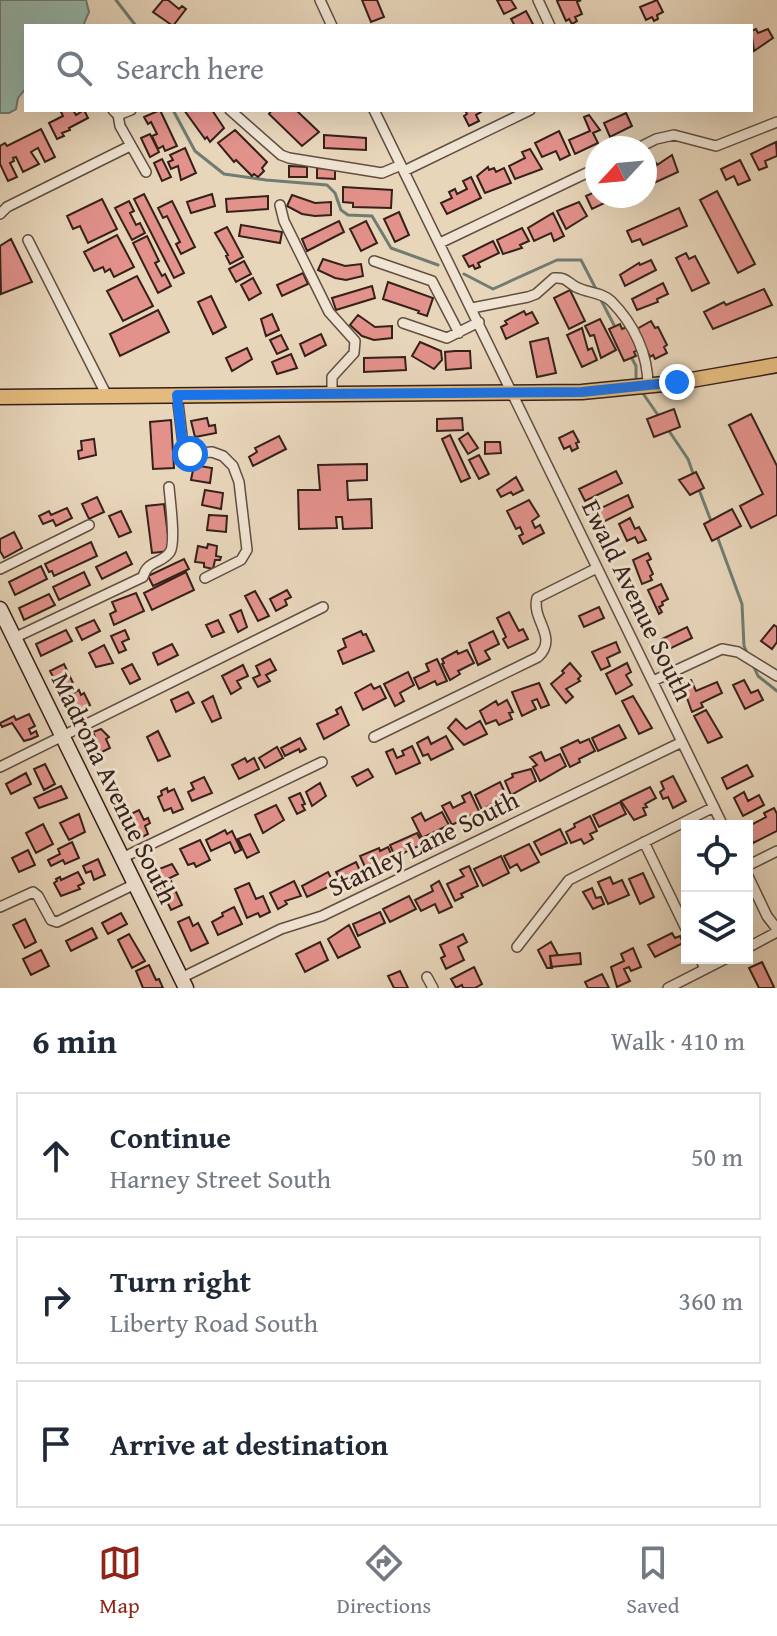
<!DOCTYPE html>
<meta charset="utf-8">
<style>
body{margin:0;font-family:"Gentium Book Plus",serif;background:#f2f2f3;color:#1f2937}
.controls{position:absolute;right:24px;bottom:24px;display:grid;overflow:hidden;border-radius:0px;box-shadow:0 8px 32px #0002}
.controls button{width:72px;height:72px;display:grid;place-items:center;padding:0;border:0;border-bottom:2px solid #e0e1e3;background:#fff;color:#1f2937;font:40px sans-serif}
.compass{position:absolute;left:585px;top:136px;width:72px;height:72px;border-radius:50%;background:#fff;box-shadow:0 8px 32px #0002;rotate:244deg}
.stop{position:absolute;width:24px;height:24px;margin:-18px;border:6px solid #1a73e8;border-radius:50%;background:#fff}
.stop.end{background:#1a73e8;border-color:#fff;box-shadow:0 2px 8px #0008}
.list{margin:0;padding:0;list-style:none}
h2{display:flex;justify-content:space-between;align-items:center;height:104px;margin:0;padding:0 32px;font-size:34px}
h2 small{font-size:26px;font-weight:400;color:#747a83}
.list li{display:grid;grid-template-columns:52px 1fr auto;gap:24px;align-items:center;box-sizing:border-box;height:128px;margin:0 16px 16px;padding:0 16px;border:2px solid #e0e1e3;border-radius:0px}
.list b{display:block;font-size:30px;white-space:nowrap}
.list p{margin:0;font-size:26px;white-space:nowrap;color:#747a83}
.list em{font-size:26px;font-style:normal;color:#747a83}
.icon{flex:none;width:44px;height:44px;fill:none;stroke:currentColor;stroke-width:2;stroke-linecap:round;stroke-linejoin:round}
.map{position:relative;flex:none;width:777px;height:988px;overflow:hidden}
.search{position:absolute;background:#fff;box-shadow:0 8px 32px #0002;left:24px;right:24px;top:24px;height:88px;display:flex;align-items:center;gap:20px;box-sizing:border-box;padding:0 28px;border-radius:0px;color:#747a83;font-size:30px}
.sheet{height:536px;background:#fff}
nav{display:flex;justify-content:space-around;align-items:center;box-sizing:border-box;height:112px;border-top:2px solid #e0e1e3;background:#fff;font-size:22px;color:#747a83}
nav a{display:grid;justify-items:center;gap:4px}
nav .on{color:#8f2418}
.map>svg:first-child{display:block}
.water{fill:#97b9ae;stroke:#707c73;stroke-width:2}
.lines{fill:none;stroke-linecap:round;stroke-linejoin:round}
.stream{stroke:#707c73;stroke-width:3}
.building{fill:#e2918b;stroke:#36211a;stroke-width:2}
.minor-casing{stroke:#624e42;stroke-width:12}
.secondary-casing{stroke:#36211a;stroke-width:17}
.primary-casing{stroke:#36211a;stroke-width:17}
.minor{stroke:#f0e4d3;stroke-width:9}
.secondary{stroke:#f0e4d3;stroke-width:14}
.primary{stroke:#e4bb7e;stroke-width:14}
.route{stroke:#1a73e8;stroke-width:10}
.labels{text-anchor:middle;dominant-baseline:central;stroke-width:6;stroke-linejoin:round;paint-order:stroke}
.street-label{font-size:26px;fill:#36211a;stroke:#f0e4d3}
</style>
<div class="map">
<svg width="777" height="988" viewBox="0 0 777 988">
<rect width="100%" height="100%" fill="#e8d6bb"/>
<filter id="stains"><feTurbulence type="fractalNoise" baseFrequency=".0025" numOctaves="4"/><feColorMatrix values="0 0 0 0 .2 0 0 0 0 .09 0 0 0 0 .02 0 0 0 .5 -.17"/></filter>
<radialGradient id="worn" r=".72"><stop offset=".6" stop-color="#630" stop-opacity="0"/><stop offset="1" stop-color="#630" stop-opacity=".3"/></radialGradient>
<path class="water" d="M0,0H86L89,12L83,26H26V88L18,98L16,109L9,113H0Z"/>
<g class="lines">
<path class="stream" d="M116,0L136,26
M173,110L195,151L224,174L266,180L327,185L335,193L341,210L348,215L372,216L391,248L438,265
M464,274L493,289L557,260H581L597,291
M600,298L615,327
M630,355L636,366V382
M642,392L660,418
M669,431L688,459L694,476
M698,487L711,521
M717,536L742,604L744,646L748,655
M753,665L758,676L777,691"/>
</g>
<path class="building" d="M163,0H168L179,9L182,6L186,9L173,26L153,12Z
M362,0H377L384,17L371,22Z
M497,0H511L516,8L504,14Z
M559,0H581L577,2L582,14L575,17L577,21L572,24L569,19L566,21L557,1Z
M657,0L663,12L657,15L658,19L654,21L652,17L646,20L640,7Z
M526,11L534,26H515L511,19Z
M756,29L758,33L768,29L773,38L754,51L751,31Z
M60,110H73L76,115L84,110L88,118L69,128L70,130L62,133L64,136L57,139L49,123L63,116Z
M160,110L177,146L165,151L163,146L158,149L152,136L157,134L151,122L148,124L144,117Z
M184,110H212L224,128L210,142L207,137L205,139Z
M272,110H296L319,132L302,146L269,114Z
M465,110H480L481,112L476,115L479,121L469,126L464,116L467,114Z
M626,113L632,126L610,137L604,123Z
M589,115L600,130L593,133L598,143L575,154L569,140L590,131L584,117Z
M41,129L55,157L45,162L38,148L31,152L39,164L23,172L16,157L13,158L14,161L10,163L17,177L8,181L0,164V146L5,143L7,146Z
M235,130L267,162L262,168L264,171L258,177L254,174L252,176L236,160L234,162L218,143Z
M559,131L570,155L560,160L556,151L542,157L535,143Z
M150,134L159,152L150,157L141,138Z
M324,135L366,138V150L324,148Z
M776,142L777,156L765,161L767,167L759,170L751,154Z
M185,148L196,173L181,180L178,166L171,169L168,162L173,160L170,155Z
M530,149L542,169L515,179L509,166L525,158L522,152Z
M672,155L678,172L654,183L646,167L656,163L657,165Z
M162,159L171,177L162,181L154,163Z
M740,160L750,180L738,185L734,176L726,180L721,169Z
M289,166L307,167V177H289Z
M488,167L489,170L494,168L496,172L504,168L511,183L485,193L477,176Z
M317,168L335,169V179L317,178Z
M471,177L481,198L447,214L441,203L452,198L449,192L455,189L457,194L467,189L463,181Z
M343,187L392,190L391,208L353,207V203L343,202Z
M597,191V196H619L592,209L586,196Z
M717,191L755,264L738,273L700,200Z
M144,194L184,273L174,278L134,199Z
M212,194L215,206L191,213L187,202Z
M292,195L315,203L331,202V215L315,216L302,214L287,206Z
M268,196V209L227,212L226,199Z
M102,199L117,229L88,243L80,226L73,229L67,216Z
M129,201L134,211L130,213L136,225L140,223L145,233L132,240L115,208Z
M172,201L195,247L181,254L176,244L180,242L167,216L163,218L158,208Z
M579,202L587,216L566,229L557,211Z
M679,208L687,226L643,245L640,239L632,242L627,231Z
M399,212L409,235L395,242L384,219Z
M553,213L564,236L554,241L551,233L534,241L528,228Z
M339,221L344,232L307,251L302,239Z
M366,221L377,243L361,251L350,229Z
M241,225L282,232L280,243L239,236Z
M227,227L243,257L230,264L226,256L228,255L215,233Z
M522,228L529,241L520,245L522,248L503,254L497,240Z
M117,235L134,267L114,277L110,269L105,272L103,267L94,271L84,252Z
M147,236L159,261L155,263L162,276L165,274L171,286L158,293L133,243Z
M11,239L32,282L1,294L0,246Z
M493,241L499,253L478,263L480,267L475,269L473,265L469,267L463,256Z
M686,253L689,259L695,256L709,283L692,291L676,258Z
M323,259L345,266L361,264L363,276L346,280L335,278L318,270Z
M651,260L656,270L625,286L620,275L639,263L640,265Z
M244,261L251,274L236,282L229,269Z
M303,273L308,284L282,296L277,285Z
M137,276L153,306L123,321L107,291Z
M253,278L261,293L249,300L241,285Z
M388,282L433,298L427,316L418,313L419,311L383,299Z
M663,283L668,294L657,299L658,302L637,310L632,299Z
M372,286L375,298L336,310L332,298Z
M764,289L772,305L713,329L704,312L724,302L726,305Z
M570,290L585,321L569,329L554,298Z
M211,296L226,327L213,334L198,302Z
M158,310L169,332L120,356L110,334Z
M524,311L526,315L532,312L538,323L506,339L501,327L507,324L505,321Z
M272,314L279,330L266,336L261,319Z
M358,315L375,327L392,326V338L374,340L362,336L350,325Z
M600,319L616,350L601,358L594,335L590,336L585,326Z
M651,321L655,328L658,327L667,345L664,347L667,353L655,359L653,355L650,357L637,329Z
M620,324L622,329L627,327L638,350L634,352L636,356L624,361L609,329Z
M582,328L588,350L592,348L597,360L582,367L567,335Z
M321,334L326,345L305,356L300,344Z
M281,335L288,349L277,354L270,340Z
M548,338L556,373L537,377L530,342Z
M420,342L441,351L442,360L434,369L412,356Z
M247,348L252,359L232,371L226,358Z
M455,351H470L471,368L446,370L445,352Z
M291,354L297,368L277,374L272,362Z
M405,357L406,370L364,372V358Z
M674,409L680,427L654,437L647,419Z
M751,414L777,466V515L751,528L740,506L763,494L729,425Z
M207,418L209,426L215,425L216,433L195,437L191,421Z
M462,418L463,430L437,431V419Z
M171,420L174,468L153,469L150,422Z
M573,431L579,442L576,443L578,448L572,451L570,446L564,449L559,438Z
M468,433L478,448L468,454L459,439Z
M450,435L470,478L461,482L442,439Z
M279,436L286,449L253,466L249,457L257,452L255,448Z
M94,439L96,455L79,459L78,451L82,450L81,441Z
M485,442H500L501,453L485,454Z
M479,455L489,474L479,479L469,460Z
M367,464V480L347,481L348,500L371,499L372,528L343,529L342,517H336L337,528L299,529L298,490H320L318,465Z
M194,465L212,468L210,483L191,480Z
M616,471L622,483L585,501L579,489Z
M696,472L704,488L690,495L679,480Z
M516,477L523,490L513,495L511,492L501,497L497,490Z
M205,490L223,493L221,509L202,505Z
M628,495L633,507L597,525L591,513Z
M97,497L104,512L89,519L82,504Z
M529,500L539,516L532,521L535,528L540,525L544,533L523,544L519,536L523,534L520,527L516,529L507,511Z
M164,504L170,551L152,553L146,506Z
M67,508L72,518L56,526L53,520L43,524L39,516L49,511L51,515Z
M732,509L741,526L712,541L704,524Z
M121,511L131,532L119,537L109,516Z
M209,515L227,516L226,532L207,530Z
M630,518L635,529L639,527L646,540L638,543L635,537L627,541L619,524Z
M14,532L22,548L4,558L0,551V539Z
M91,542L97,556L54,576L52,571L49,572L45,564Z
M208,544L217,546L216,556L221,557L220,560H215L213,569L204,567V563L195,562L198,546L207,548Z
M126,552L132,564L102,579L96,567Z
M648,553L651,559L647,561L653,574L650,576L652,580L642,584L633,560Z
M184,559L189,569L153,586L148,576Z
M41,566L47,579L15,595L9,582Z
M84,572L90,585L59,600L53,587Z
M186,572L194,590L152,610L144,593Z
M661,584L668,599L662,602L663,605L659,607L662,612L659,614L648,590Z
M287,590L291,597L285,600L287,605L276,611L270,599Z
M255,591L269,616L258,621L245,596Z
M136,593L144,611L114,625L110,614L116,611L112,602Z
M49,594L55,605L24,620L19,608Z
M599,607L604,618L584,627L579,616Z
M241,610L247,627L238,632L230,615Z
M509,612L519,631L523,629L528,639L508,648L503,639L506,637L497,618Z
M94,620L100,631L82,640L76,628Z
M218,620L224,632L212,637L206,625Z
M774,625L777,627V642L772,649L761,641Z
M687,627L692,638L667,650L662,639Z
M66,630L72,641L41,656L36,644Z
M125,630L129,639L122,642L126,650L119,653L111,636Z
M361,631L363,635L366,634L374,651L343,664L338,651L346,647L343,639Z
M493,631L499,644L485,651L490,659L478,665L469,643Z
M616,642L620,652L607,658L610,666L601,670L592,652Z
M172,644L178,655L158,665L153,653Z
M104,645L113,663L96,667L89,653Z
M467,650L474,663L458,671L460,674L450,680L442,664L444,663L442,659L457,651L458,654Z
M270,659L276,670L266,675L270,681L258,687L253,678L260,675L256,666Z
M437,659L447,681L437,685L435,681L419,689L414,678L429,671L426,664Z
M570,663L581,676L578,679L580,681L566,689L573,697L566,703L551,684L564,673L562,671Z
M627,663L631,672L626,675L632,685L616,694L606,674Z
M64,664L73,683L60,690L50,671Z
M132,664L140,679L130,684L122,669Z
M243,665L248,676L237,681L241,688L231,694L222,676Z
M408,672L414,685L400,693L404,701L395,706L384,684Z
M691,680L696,691L717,682L722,693L701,703L703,707L692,712L682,684Z
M744,680L751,693L758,690L763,700L745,709L733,685Z
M539,683L549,705L541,708L537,699L532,701L536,709L522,716L512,692Z
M371,684L374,689L380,686L386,698L363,710L355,693Z
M79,690L81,695L84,693L90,705L76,713L67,696Z
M188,692L194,703L176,712L171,700Z
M213,696L221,718L212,722L202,702Z
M633,696L652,728L639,734L622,701Z
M507,700L513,712L509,713L512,719L499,725L496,720L486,724L480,711L496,701L498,705Z
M341,707L349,725L324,739L317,724L338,714L336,710Z
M706,710L722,737L708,743L694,716Z
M29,714L35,726L29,729L31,734L36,731L38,736L31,739L24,741L12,723L2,727L0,723L14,716L16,720Z
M456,719L466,729L480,721L487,734L464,745L448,728Z
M619,725L626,738L598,751L592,738Z
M101,729L109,737L106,739L110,748L100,753L98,750L95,751L90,740L95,737L93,732Z
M158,731L170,756L158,761L147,737Z
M446,736L453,749L431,760L428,754L423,756L417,743L428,737L431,744Z
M300,738L306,749L300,752L299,749L285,756L281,748Z
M589,739L595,751L579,759L580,762L570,767L561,748L578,740L580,743Z
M412,746L420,763L396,774L386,752L393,749L397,758L404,755L402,751Z
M277,747L283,758L265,768L259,758Z
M541,752L545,761L560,754L566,766L540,781L533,767L537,765L530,757Z
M245,758L247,762L254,758L259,769L239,779L232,765Z
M45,764L55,784L44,790L34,769Z
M747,765L753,776L727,789L722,778Z
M368,769L373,777L357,786L352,777Z
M531,769L536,781L511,795L505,781L513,777L512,774Z
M26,773L31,784L11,794L6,784Z
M673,776L686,801L673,808L668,797L663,799L660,792L664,789L661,782Z
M204,777L212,793L192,801L188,792L194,789L191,783Z
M500,782L506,795L482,810L475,795Z
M320,783L326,796L312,806L306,792Z
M61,786L67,798L39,808L34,798Z
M650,787L656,798L645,804L647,807L643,808L646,815L634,820L621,801Z
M167,788L168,792L174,789L183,809L173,813L171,808L164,811L158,797L162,795L161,791Z
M470,792L479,811L452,825L442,806L450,802L453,808L465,802L462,796Z
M744,792L748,801L759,795L764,805L743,816L734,798Z
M300,793L305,804L302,805L305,810L297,814L289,798Z
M620,802L626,814L599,827L593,815Z
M276,805L284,820L263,833L255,815Z
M774,808L777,814V831L753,843L747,827L766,817L764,813Z
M139,810L144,820L148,818L150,823L145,826L148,834L138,839L134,836L129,822L134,819L131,814Z
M442,812L449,825L422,838L412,818L421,813L425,821Z
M79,814L85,832L69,840L60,823Z
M590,816L597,831L590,834L593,839L584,844L581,839L571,843L566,832L575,827L574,824Z
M43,824L53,844L36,853L26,833Z
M560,829L567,843L541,855L534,842Z
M225,830L227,834L232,831L241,850L235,853L230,842L211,851L206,840Z
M417,833L423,844L395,857L390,845Z
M250,834L259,852L247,858L238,839Z
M200,840L210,860L196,867L194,863L188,865L180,849Z
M72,842L79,858L65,864L63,860L51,866L48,860L60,854L58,849Z
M529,844L539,862L521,871L517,864L510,868L504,856Z
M388,847L392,856L366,869L360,856L379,848L380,851Z
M28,850L35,865L19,872L12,858Z
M501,856L509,873L483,886L474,869Z
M98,859L105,875L94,880L91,871L86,873L83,866Z
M356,862L362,875L343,885L336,872Z
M172,864L178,874L160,883L154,871Z
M469,866L478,886L461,894L463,897L455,901L447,884L464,876L460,870Z
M78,872L84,883L78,886L80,889L61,896L54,883L57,881L56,879L60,877L61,880Z
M328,872L334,884L307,897L302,886Z
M643,873L654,897L640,904L629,879Z
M610,877L613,884L622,880L629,895L608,904L598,882Z
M171,881L182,905L171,910L160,886Z
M294,881L301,896L285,901L287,904L278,909L270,893Z
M439,881L452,907L439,913L435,904L421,911L415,900L433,891L431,886Z
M249,883L256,899L263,896L270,912L260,917L258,913L247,918L235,889Z
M592,888L596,898L601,897L604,904L593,909L583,892Z
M409,896L416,909L390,922L383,909Z
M234,907L242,924L218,935L212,922L223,916L222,913Z
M380,912L385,923L358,936L353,924Z
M121,913L127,924L108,934L102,923Z
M189,917L193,926L198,923L208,943L191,951L178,922Z
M25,919L36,942L25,948L13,925Z
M349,925L360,947L338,958L328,939Z
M92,928L97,938L71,951L66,941Z
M672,933L675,938L680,936L683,943L655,957L648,945Z
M129,934L145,961L132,968L118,940Z
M463,934L467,942L458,947L464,960L446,969L441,958L445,956L440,945Z
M320,942L328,960L305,972L296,954Z
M551,942L558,955L550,956L552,968H547L538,950Z
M633,948L641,967L631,971L629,967L624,969L630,981L617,987L611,967L624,961L621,954Z
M41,950L49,966L31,975L23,959Z
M580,953L581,964L551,967L550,956Z
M762,962L774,987L772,988H759L749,968Z
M149,965L156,980L159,979L163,988H143L136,971Z
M474,967L482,984L475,988H463L462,985L456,988L451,979Z
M400,971L408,988H394L388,976Z
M602,974L609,988H588L585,982Z"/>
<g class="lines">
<defs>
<path id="minor" d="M320,0L332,26
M538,0L550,26
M113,110L118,115L131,110
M230,110L281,155L289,158L382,173L401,165
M374,110L723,826
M118,115L120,126L146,172
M638,148L656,139L674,135L716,146L777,122
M404,171L530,110
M280,205L284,221L329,312L355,341L354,353L332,377V394
M0,214L7,207L130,146
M28,240L107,396
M440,243L597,168
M374,261L432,281L459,333
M472,308L528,297L536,294L554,278C566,277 567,282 576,287C587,293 602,292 611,301C634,324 648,354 648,386
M403,323L447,338L479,322
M177,395L184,452L187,454L212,452L223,456L233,466L239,482L247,550L241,560L205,578
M0,569L89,525
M14,638L143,577C147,560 162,564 170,552C176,543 170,500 169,487
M653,681L722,649L738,652L777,676
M374,737L538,657C559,637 531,620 537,598L597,568
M0,767L323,607
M644,842L687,931
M122,858L322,762
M747,866L777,851
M747,874L767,916L777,929
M0,907L33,892L38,896L51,920L57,922L135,884
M517,947L569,880L714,807
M747,948L777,932
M700,958L705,969
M427,977L433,988
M181,978L281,929L322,916L682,742
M668,988L727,958"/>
<path id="secondary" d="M0,609L186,988"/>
<path id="primary" d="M0,397L582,392L674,383L777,365"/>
</defs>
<use href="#minor" class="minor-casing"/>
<use href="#secondary" class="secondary-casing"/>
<use href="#primary" class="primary-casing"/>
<use href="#minor" class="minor"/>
<use href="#secondary" class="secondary"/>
<use href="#primary" class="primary"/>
</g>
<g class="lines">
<path class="route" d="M190,454H187L183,448L177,395L582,392L677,382"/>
</g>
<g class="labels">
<g class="street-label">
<text transform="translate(638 600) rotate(64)">Ewald Avenue South</text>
<text transform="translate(115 788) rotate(64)">Madrona Avenue South</text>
<text transform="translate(423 843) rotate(-26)">Stanley Lane South</text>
</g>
</g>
<rect width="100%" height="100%" filter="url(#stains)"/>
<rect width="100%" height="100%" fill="url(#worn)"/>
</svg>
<div class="controls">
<button><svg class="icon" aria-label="locate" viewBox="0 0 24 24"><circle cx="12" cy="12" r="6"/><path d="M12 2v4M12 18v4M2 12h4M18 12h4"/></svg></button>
<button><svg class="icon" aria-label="layers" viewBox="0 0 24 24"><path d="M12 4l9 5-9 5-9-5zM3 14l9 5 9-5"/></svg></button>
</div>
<svg class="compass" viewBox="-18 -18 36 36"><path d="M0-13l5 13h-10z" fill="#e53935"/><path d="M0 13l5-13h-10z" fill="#747a83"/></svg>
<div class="stop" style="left:190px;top:454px"></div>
<div class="stop end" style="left:677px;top:382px"></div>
<div class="search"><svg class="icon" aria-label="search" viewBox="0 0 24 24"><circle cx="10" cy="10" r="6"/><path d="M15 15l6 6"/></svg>Search here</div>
</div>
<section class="sheet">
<h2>6 min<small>Walk · 410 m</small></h2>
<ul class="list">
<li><svg class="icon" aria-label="ahead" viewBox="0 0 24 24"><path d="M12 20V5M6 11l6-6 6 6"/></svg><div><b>Continue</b><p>Harney Street South</p></div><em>50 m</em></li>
<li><svg class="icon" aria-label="right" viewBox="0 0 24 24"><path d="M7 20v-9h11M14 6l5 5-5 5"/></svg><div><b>Turn right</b><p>Liberty Road South</p></div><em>360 m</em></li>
<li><svg class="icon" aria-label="arrive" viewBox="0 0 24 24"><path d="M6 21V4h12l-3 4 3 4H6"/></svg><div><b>Arrive at destination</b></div></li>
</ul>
</section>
<nav>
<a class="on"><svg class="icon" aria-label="map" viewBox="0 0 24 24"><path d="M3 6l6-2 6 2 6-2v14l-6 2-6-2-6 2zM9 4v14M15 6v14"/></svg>Map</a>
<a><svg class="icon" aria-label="directions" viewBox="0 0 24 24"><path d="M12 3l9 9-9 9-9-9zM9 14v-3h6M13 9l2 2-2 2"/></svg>Directions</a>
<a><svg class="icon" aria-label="saved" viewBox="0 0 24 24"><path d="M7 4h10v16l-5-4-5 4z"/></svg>Saved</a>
</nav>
